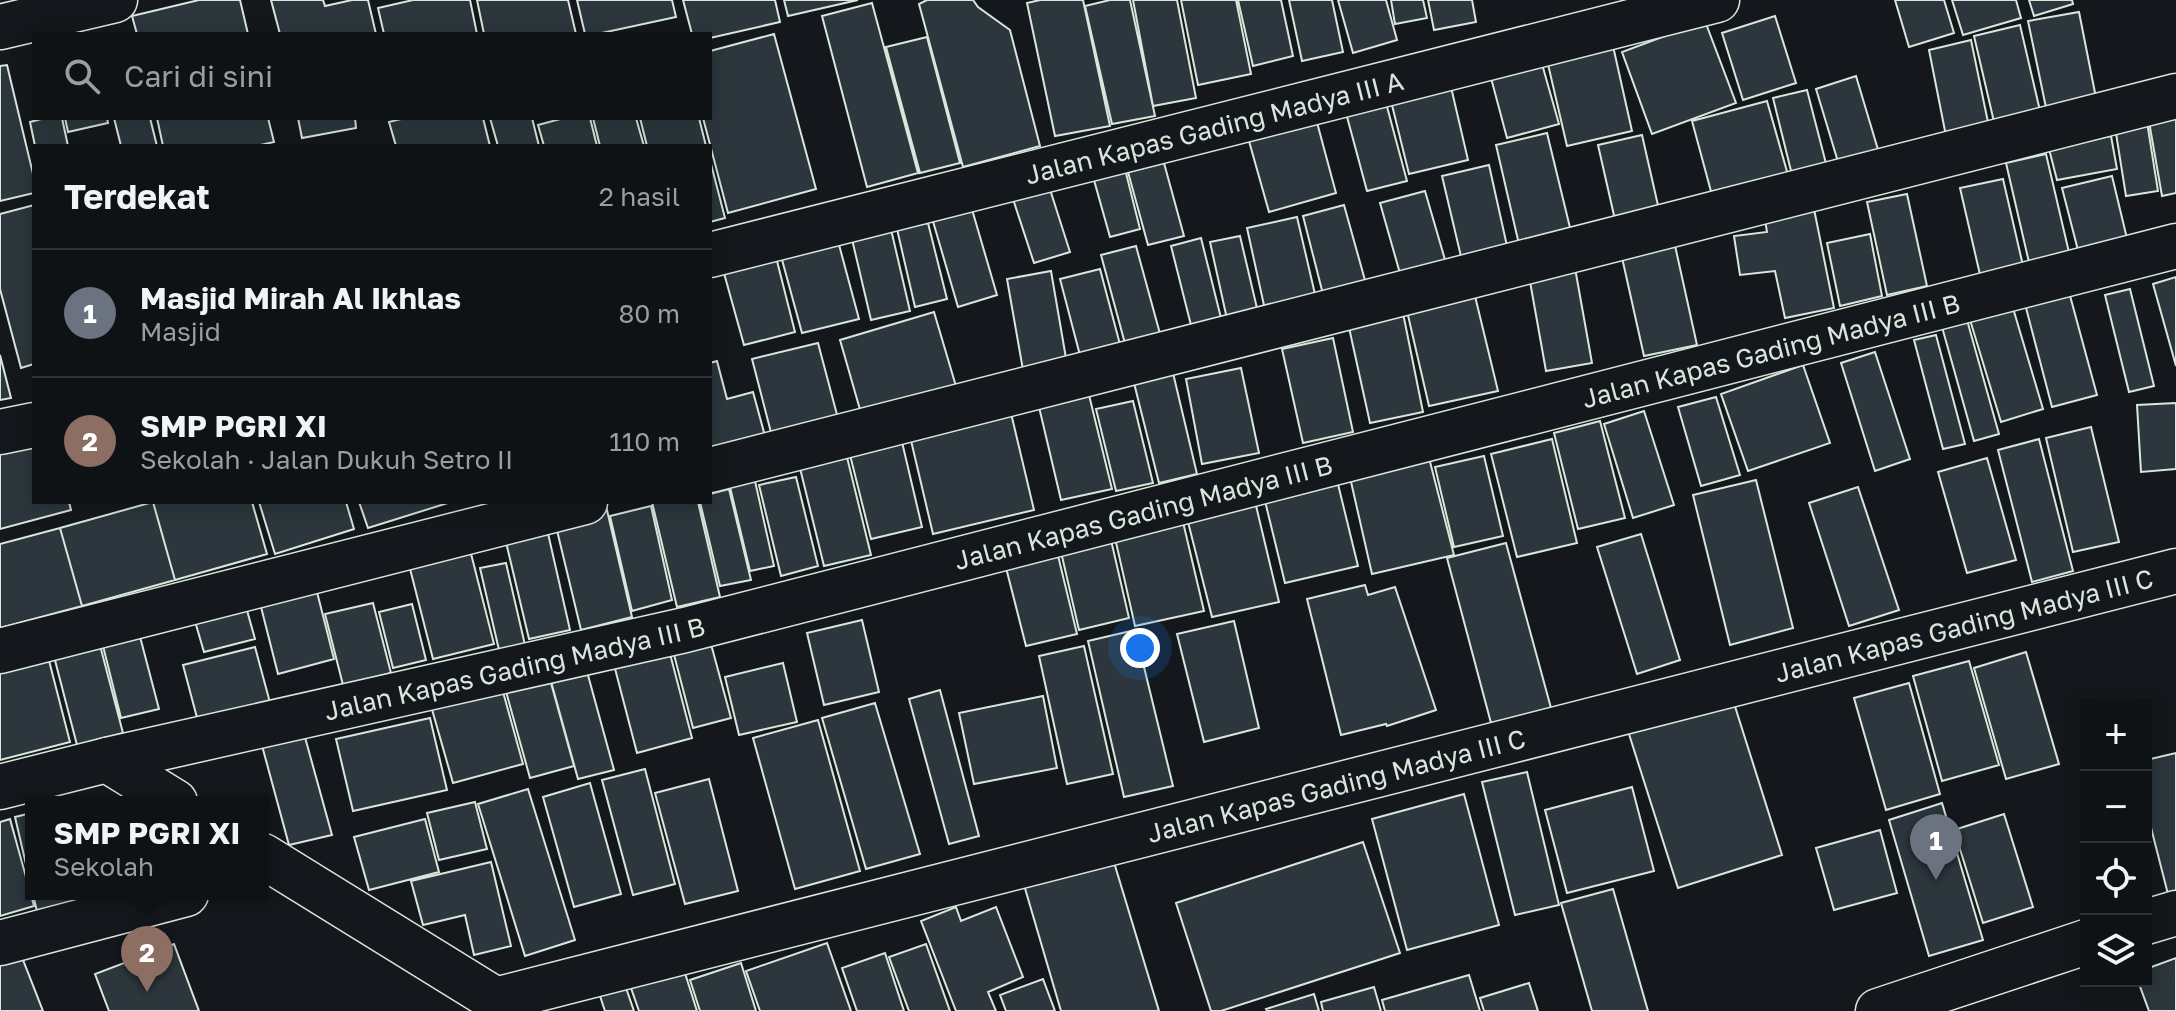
<!DOCTYPE html>
<html lang="id">
<meta charset="utf-8">
<style>
body{margin:0;font-family:"Golos Text",sans-serif;background:#1d2022;color:#f1f3f6}
.controls{position:absolute;right:24px;bottom:24px;display:grid;overflow:hidden;border-radius:0px;box-shadow:0 4px 20px #0003}
.controls button{width:72px;height:72px;display:grid;place-items:center;padding:0;border:0;border-bottom:2px solid #2f3234;background:#0f1215;color:#f1f3f6;font:40px sans-serif}
.you{position:absolute;left:1140px;top:648px;width:28px;height:28px;margin:-20px;border:6px solid #fff;border-radius:50%;background:#1a73e8;box-shadow:0 0 0 12px #1a73e833}
.badge{display:grid;place-items:center;width:52px;height:52px;border-radius:50%;background:#db2777;color:#fff;font-size:26px;font-weight:700}
.pin{position:absolute;translate:-50% -66px;filter:drop-shadow(0 2px 4px #0008)}
.pin::after{content:'';position:absolute;top:42px;width:28px;height:24px;background:inherit;clip-path:polygon(0 0,100% 0,50% 100%)}
.popup{position:absolute;left:25px;top:796px;width:244px;height:104px;box-sizing:border-box;display:grid;place-content:center;border-radius:0px;background:#0f1215;filter:drop-shadow(0 2px 6px #0005);font-size:26px;white-space:nowrap;color:#9b9ea0}
.popup b{font-size:30px;color:#f1f3f6}
.popup::after{content:'';position:absolute;left:50%;top:100%;margin-left:-16px;border:16px solid transparent;border-top-color:#0f1215}
.list{margin:0;padding:0;list-style:none}
h2{display:flex;justify-content:space-between;align-items:center;height:104px;margin:0;padding:0 32px;font-size:34px}
h2 small{font-size:26px;font-weight:400;color:#9b9ea0}
.list li{display:grid;grid-template-columns:52px 1fr auto;gap:24px;align-items:center;box-sizing:border-box;height:128px;padding:0 32px;border-top:2px solid #2f3234}
.list b{display:block;font-size:30px;white-space:nowrap}
.list p{margin:0;font-size:26px;white-space:nowrap;color:#9b9ea0}
.list em{font-size:26px;font-style:normal;color:#9b9ea0}
.icon{flex:none;width:44px;height:44px;fill:none;stroke:currentColor;stroke-width:2;stroke-linecap:round;stroke-linejoin:round}
.map{position:relative;flex:none;width:2176px;height:1011px;overflow:hidden}
.search{position:absolute;background:#0f1215;box-shadow:0 4px 20px #0003;left:32px;top:32px;width:680px;height:88px;display:flex;align-items:center;gap:20px;box-sizing:border-box;padding:0 28px;border-radius:0px;color:#9b9ea0;font-size:30px}
.panel{position:absolute;background:#0f1215;box-shadow:0 4px 20px #0003;left:32px;top:144px;width:680px;height:360px;border-radius:0px}
.map>svg:first-child{display:block}
.building{fill:#2c363c;stroke:#d8e6dc;stroke-width:2}
.lines{fill:none;stroke-linecap:round;stroke-linejoin:round}
.minor-casing{stroke:#d8e6dc;stroke-width:47}
.minor{stroke:#14181c;stroke-width:44}
.labels{text-anchor:middle;dominant-baseline:central;stroke-width:6;stroke-linejoin:round;paint-order:stroke}
.street-label{font-size:26px;fill:#d8e6dc;stroke:#14181c}
</style>
<div class="map">
<svg width="2176" height="1011" viewBox="0 0 2176 1011">
<rect width="100%" height="100%" fill="#14181c"/>
<path class="building" d="M199,0H240L248,34H137L132,16Z
M271,0H323L325,6L352,0H368L376,34H280Z
M413,0H470L477,34H384L378,8Z
M477,0H568L576,34H484Z
M577,0H672L676,17L597,34H585Z
M683,0H775L780,22L710,38V34H692Z
M784,0H858L788,16Z
M927,0H973L978,7L1010,30L1040,146L963,167L919,4Z
M1040,0H1083L1110,126L1055,136L1027,3Z
M1110,0H1130L1155,116L1112,124L1085,6Z
M1133,0H1177L1196,98L1153,106Z
M1181,0H1236L1251,74L1198,85Z
M1238,0H1281L1293,56L1253,66Z
M1289,0H1332L1343,52L1302,61Z
M1338,0H1386L1397,40L1353,53Z
M1391,0H1423L1427,18L1395,24Z
M1428,0H1472L1476,22L1434,30Z
M1895,0H1944L1954,33L1909,47Z
M1952,0H2016L2021,18L1963,35Z
M2029,0H2072L2073,4L2034,16Z
M872,3L918,173L867,187L822,16Z
M2079,12L2099,113L2049,122L2028,21Z
M1775,16L1796,83L1743,100L1722,33Z
M1705,21L1736,103L1652,134L1622,52Z
M2020,25L2044,128L1998,139L1974,36Z
M774,34L816,189L728,213L703,118H710V51Z
M927,37L960,163L920,173L886,47Z
M1971,40L1990,132L1947,141L1929,50Z
M1613,46L1632,131L1567,146L1547,60Z
M1542,64L1559,124L1507,138L1491,78Z
M7,65L34,178V193L0,201V66Z
M1856,76L1882,163L1842,175L1816,89Z
M1451,87L1468,160L1409,174L1391,101Z
M1807,90L1830,179L1795,187L1773,98Z
M1767,101L1792,189L1716,210L1692,121Z
M1386,103L1407,181L1367,191L1346,113Z
M2176,105V193L2162,196L2147,110Z
M1315,115L1336,193L1269,212L1247,134Z
M45,118H62L68,146H35L30,122Z
M65,118H107L108,123L68,132Z
M114,118H150L157,146H121Z
M157,118H268L274,142L256,146H163Z
M298,118H355L356,128L302,138Z
M405,118H483L490,146H396L389,122Z
M490,118H532L539,146H498Z
M564,118H590L597,146H544L538,125Z
M593,118H636L644,146H600Z
M640,118H699L706,146H647Z
M2147,122L2158,191L2126,196L2115,127Z
M1547,133L1573,240L1521,253L1496,145Z
M1642,135L1662,223L1618,233L1598,145Z
M2111,136L2117,169L2057,180L2049,149Z
M2046,154L2071,261L2031,271L2006,163Z
M710,160L725,218L710,222Z
M1164,163L1184,236L1148,245L1128,172Z
M1124,165L1140,229L1110,237L1092,173Z
M1489,165L1509,255L1463,265L1442,176Z
M2112,176L2130,251L2081,262L2062,188Z
M2003,179L2024,270L1981,279L1960,188Z
M1048,183L1070,252L1034,263L1011,193Z
M1425,191L1448,270L1403,284L1380,203Z
M1907,194L1927,286L1887,295L1867,202Z
M34,205V364L21,368L0,289V214Z
M1344,205L1368,291L1325,302L1303,216Z
M971,206L997,295L958,307L932,218Z
M1814,209L1834,308L1785,318L1775,271L1740,275L1734,236L1767,232L1765,220Z
M1297,217L1318,307L1267,319L1247,228Z
M928,223L947,299L915,307L897,229Z
M890,225L910,311L871,320L851,235Z
M1870,234L1882,296L1840,306L1827,243Z
M1240,236L1260,321L1229,328L1210,242Z
M1201,238L1224,330L1194,337L1171,246Z
M838,241L859,319L802,333L781,256Z
M1674,241L1697,345L1644,356L1621,253Z
M1136,246L1162,341L1127,351L1101,255Z
M775,253L795,332L744,345L722,266Z
M1575,268L1592,363L1546,371L1529,276Z
M1100,269L1122,352L1082,363L1060,279Z
M1051,271L1067,364L1023,370L1007,279Z
M2176,277V366L2153,284Z
M2130,289L2154,386L2129,392L2105,295Z
M2069,292L2097,395L2052,407L2025,304Z
M1475,296L1498,391L1429,406L1407,311Z
M2010,298L2043,409L2001,422L1967,310Z
M934,312L958,393L863,420L840,340Z
M1403,313L1423,412L1370,423L1348,323Z
M1967,320L1999,434L1974,441L1942,327Z
M1936,335L1965,444L1943,449L1914,340Z
M1333,338L1353,432L1303,443L1282,349Z
M818,343L840,426L774,444L752,359Z
M1875,352L1910,459L1875,471L1841,363Z
M0,355L11,398L0,400Z
M717,361L727,399L753,392L768,447L710,461V363Z
M1803,365L1830,443L1748,471L1721,394Z
M1241,368L1259,453L1202,464L1186,379Z
M1173,373L1197,474L1159,483L1134,383Z
M1089,395L1112,489L1061,500L1039,407Z
M1716,397L1740,475L1701,486L1678,407Z
M1133,401L1153,483L1116,491L1096,409Z
M2176,403V469L2141,472L2137,405Z
M1010,409L1034,510L933,534L909,432Z
M1644,411L1674,505L1633,518L1604,424Z
M1600,421L1625,518L1578,529L1554,433Z
M2091,427L2119,542L2073,552L2046,438Z
M1552,439L1577,543L1517,557L1491,454Z
M2039,439L2073,571L2032,582L1998,450Z
M34,440V502H69L71,510L0,529V449Z
M902,442L922,527L871,539L850,455Z
M845,449L871,555L824,566L798,460Z
M1428,454L1454,555L1372,574L1349,473Z
M1484,456L1503,536L1454,547L1435,467Z
M1987,458L2016,560L1967,573L1938,472Z
M796,477L818,566L781,576L759,485Z
M1337,480L1358,566L1285,583L1264,497Z
M1756,480L1793,628L1730,645L1693,495Z
M755,481L774,566L750,571L730,487Z
M1858,487L1899,610L1849,626L1809,503Z
M729,489L751,580L720,586L700,502H710V494Z
M1253,493L1279,602L1212,617L1185,510Z
M153,502L175,580L82,606L60,528Z
M153,502H252L267,554L175,580Z
M259,502H346L354,529L275,554Z
M359,502H451L368,528Z
M652,502H698L720,597L677,607Z
M606,506L632,617L581,630L554,518Z
M651,506L672,600L632,611L610,516Z
M1183,522L1204,611L1135,626L1115,538Z
M60,528L82,606L0,628V544Z
M547,529L570,630L529,639L505,538Z
M466,534L494,644L433,659L405,549Z
M1641,534L1680,660L1637,674L1597,547Z
M1054,539L1077,634L1026,646L1002,552Z
M1111,540L1129,618L1079,630L1061,552Z
M1506,543L1551,708L1491,723L1447,558Z
M506,563L525,645L499,650L480,568Z
M1365,585L1368,595L1395,587L1436,710L1387,726L1386,724L1341,735L1307,599Z
M317,592L334,659L278,674L261,607Z
M243,596L255,639L204,652L192,611Z
M373,603L391,673L343,685L325,614Z
M412,604L426,660L393,668L379,612Z
M862,620L879,692L824,705L807,633Z
M1234,621L1259,728L1204,742L1177,634Z
M138,629L159,709L121,718L101,638Z
M96,630L123,733L77,745L50,641Z
M1135,630L1173,786L1124,797L1088,641Z
M708,633L731,718L693,728L671,643Z
M45,645L70,742L0,760V656Z
M668,646L692,738L637,753L613,661Z
M1084,646L1113,774L1067,784L1039,656Z
M255,647L272,710L200,729L183,665Z
M2026,652L2059,764L2006,779L1974,668Z
M583,657L614,770L578,779L547,667Z
M1969,661L1999,765L1942,781L1913,676Z
M783,663L797,722L739,735L725,677Z
M546,665L574,766L530,778L502,677Z
M500,681L523,764L453,783L429,699Z
M1909,683L1940,794L1886,810L1854,698Z
M940,690L979,836L949,844L909,699Z
M1043,696L1057,768L974,784L959,713Z
M1732,697L1782,855L1678,888L1628,731Z
M875,703L920,854L866,869L822,718Z
M430,718L447,790L353,811L336,739Z
M818,720L860,871L795,889L753,738Z
M303,730L332,835L289,845L261,742Z
M2176,753V904L2171,906L2146,808V760Z
M645,769L675,884L633,895L602,780Z
M1527,772L1559,905L1515,915L1482,782Z
M709,779L738,891L685,904L655,793Z
M590,783L621,894L574,907L543,797Z
M1632,787L1654,871L1567,893L1545,810Z
M528,789L575,940L525,956L478,804Z
M1464,794L1499,925L1407,950L1372,819Z
M475,802L487,849L439,860L427,813Z
M1942,803L1983,940L1929,956L1889,820Z
M31,813V886L15,817Z
M2004,814L2033,907L1983,923L1954,830Z
M10,819L34,906L0,916V822Z
M425,819L439,872L369,890L354,837Z
M1880,830L1897,893L1834,910L1816,848Z
M1363,842L1400,953L1221,1011H1211L1176,903Z
M1113,859L1159,1011H1061L1024,885Z
M491,862L511,946L474,955L465,915L423,925L411,881Z
M1613,889L1648,1011H1592L1561,903Z
M33,894H74L77,907L38,916Z
M956,907L961,921L996,907L1023,977L988,992L996,1011H956L921,921Z
M16,942L43,1011H0V948Z
M827,943L851,1011H760L746,971Z
M174,944L199,1011H109L95,974Z
M926,944L950,1011H909L889,957Z
M885,953L904,1011H857L842,968Z
M2176,958V1011H2149L2138,981H2146V969Z
M741,963L756,1011H700L690,980Z
M684,970L697,1011H639L631,988Z
M1469,975L1480,1011H1385L1382,1000Z
M1043,979L1055,1011H1006L1000,995Z
M1529,983L1538,1011H1484L1480,998Z
M625,985L634,1011H605L599,993Z
M1374,987L1381,1011H1323L1321,1002Z
M1314,994L1319,1011H1267L1266,1009Z"/>
<g class="lines">
<defs>
<g id="minor">
<path d="M0,27L115,0"/>
<path id="s1" d="M710,255L1717,0"/>
<path d="M0,432L34,425"/>
<path d="M710,470L2176,96"/>
<path d="M0,651L585,502"/>
<path d="M107,760L175,802"/>
<path id="s2" d="M0,787L107,760L685,630L2176,246"/>
<path d="M263,856L514,1011"/>
<path d="M2146,922L2176,913"/>
<path d="M0,943L186,894"/>
<path id="s3" d="M495,1000L2176,571"/>
<path d="M1878,1011L2086,942"/>
</g>
</defs>
<use href="#minor" class="minor-casing"/>
<use href="#minor" class="minor"/>
</g>
<g class="labels">
<g class="street-label">
<text stroke="none"><textPath href="#s1" startOffset="520">Jalan Kapas Gading Madya III A</textPath></text>
<text stroke="none"><textPath href="#s2" startOffset="1824">Jalan Kapas Gading Madya III B</textPath></text>
<text stroke="none"><textPath href="#s2" startOffset="1176">Jalan Kapas Gading Madya III B</textPath></text>
<text stroke="none"><textPath href="#s3" startOffset="1516">Jalan Kapas Gading Madya III C</textPath></text>
<text stroke="none"><textPath href="#s2" startOffset="528">Jalan Kapas Gading Madya III B</textPath></text>
<text stroke="none"><textPath href="#s3" startOffset="868">Jalan Kapas Gading Madya III C</textPath></text>
</g>
</g>
</svg>
<div class="controls">
<button>+</button>
<button>−</button>
<button><svg class="icon" aria-label="locate" viewBox="0 0 24 24"><circle cx="12" cy="12" r="6"/><path d="M12 2v4M12 18v4M2 12h4M18 12h4"/></svg></button>
<button><svg class="icon" aria-label="layers" viewBox="0 0 24 24"><path d="M12 4l9 5-9 5-9-5zM3 14l9 5 9-5"/></svg></button>
</div>
<div class="you"></div>
<div class="pin badge" style="left:1936px;top:880px;background:#6b7280">1</div>
<div class="pin badge" style="left:147px;top:992px;background:#8d6e63">2</div>
<div class="popup"><b>SMP PGRI XI</b>Sekolah</div>
<div class="search"><svg class="icon" aria-label="search" viewBox="0 0 24 24"><circle cx="10" cy="10" r="6"/><path d="M15 15l6 6"/></svg>Cari di sini</div>
<section class="panel">
<h2>Terdekat<small>2 hasil</small></h2>
<ul class="list">
<li><span class="badge" style="background:#6b7280">1</span><div><b>Masjid Mirah Al Ikhlas</b><p>Masjid</p></div><em>80 m</em></li>
<li><span class="badge" style="background:#8d6e63">2</span><div><b>SMP PGRI XI</b><p>Sekolah · Jalan Dukuh Setro II</p></div><em>110 m</em></li>
</ul>
</section>
</div>
